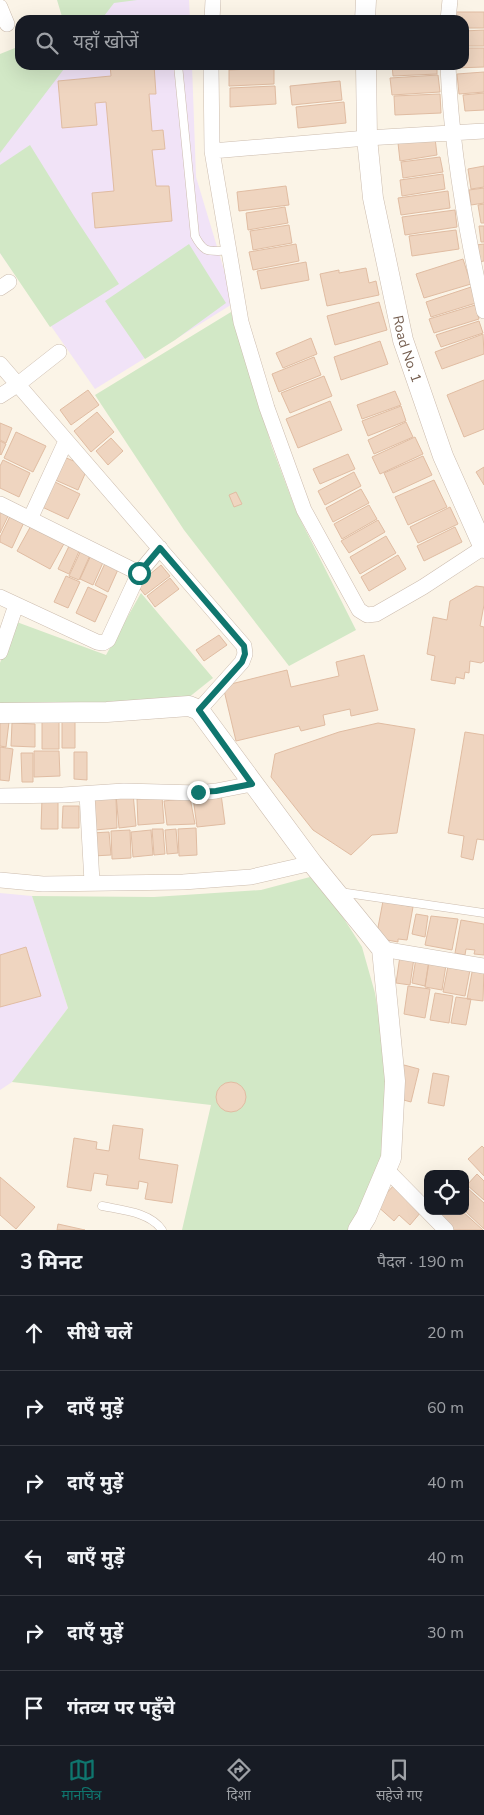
<!DOCTYPE html>
<html lang="hi">
<meta charset="utf-8">
<style>
body{margin:0;font-family:"Nunito Sans","Noto Sans Devanagari",sans-serif;background:#20242c;color:#f1f3f6}
.controls{position:absolute;right:15px;bottom:15px;display:grid;overflow:hidden;border-radius:10px;box-shadow:0 5px 20px #0002}
.controls button{width:45px;height:45px;display:grid;place-items:center;padding:0;border:0;border-bottom:1px solid #363941;background:#171b24;color:#f1f3f6;font:25px sans-serif}
.stop{position:absolute;width:15px;height:15px;margin:-11px;border:4px solid #0f766e;border-radius:50%;background:#fff}
.stop.end{background:#0f766e;border-color:#fff;box-shadow:0 1px 5px #0008}
.list{margin:0;padding:0;list-style:none}
h2{display:flex;justify-content:space-between;align-items:center;height:65px;margin:0;padding:0 20px;font-size:21px}
h2 small{font-size:16px;font-weight:400;color:#9ea1a6}
.list li{display:grid;grid-template-columns:32px 1fr auto;gap:15px;align-items:center;box-sizing:border-box;height:75px;padding:0 20px;border-top:1px solid #363941}
.list b{display:block;font-size:19px;white-space:nowrap}
.list em{font-size:16px;font-style:normal;color:#9ea1a6}
.icon{flex:none;width:28px;height:28px;fill:none;stroke:currentColor;stroke-width:2;stroke-linecap:round;stroke-linejoin:round}
.map{position:relative;flex:none;width:484px;height:1230px;overflow:hidden}
.search{position:absolute;background:#171b24;box-shadow:0 5px 20px #0002;left:15px;right:15px;top:15px;height:55px;display:flex;align-items:center;gap:12px;box-sizing:border-box;padding:0 18px;border-radius:15px;color:#9ea1a6;font-size:19px}
.sheet{height:515px;background:#171b24}
nav{display:flex;justify-content:space-around;align-items:center;box-sizing:border-box;height:70px;border-top:1px solid #363941;background:#171b24;font-size:14px;color:#9ea1a6}
nav a{display:grid;justify-items:center;gap:2px}
nav .on{color:#0f766e}
.map>svg:first-child{display:block}
.education{fill:#f1e3f7}
.green{fill:#d2e8c6}
.building{fill:#efd5c0;stroke:#e0bca2}
.lines{fill:none;stroke-linecap:round;stroke-linejoin:round}
.service-casing{stroke:#ccbcae;stroke-width:9}
.minor-casing{stroke:#ccbcae;stroke-width:16}
.tertiary-casing{stroke:#ccbcae;stroke-width:21}
.service{stroke:#fff;stroke-width:8}
.minor{stroke:#fff;stroke-width:15}
.tertiary{stroke:#fff;stroke-width:20}
.route{stroke:#0f766e;stroke-width:6}
.labels{text-anchor:middle;dominant-baseline:central;stroke-width:5;stroke-linejoin:round;paint-order:stroke}
.street-label{font-size:14px;fill:#735c4d;stroke:#fef8ed}
</style>
<div class="map">
<svg width="484" height="1230" viewBox="0 0 484 1230">
<rect width="100%" height="100%" fill="#fbf4e7"/>
<path class="education" d="M108,0H189L190,20H93Z
M60,65H192L196,177L234,303L95,389L0,253V145Z
M0,893L32,896L68,1008L12,1082L0,1090Z"/>
<path class="green" d="M57,0H137L114,3L101,20H63Z
M20,46V65H67L0,153V54Z
M30,145L74,216L119,284L50,327L0,253V165Z
M189,244L226,303L175,340L145,359L105,301Z
M231,312L272,447L296,511L356,630L289,666L184,530L95,395Z
M141,593L213,678L183,702L0,705V663L14,621L106,655Z
M310,877L332,900L362,947L375,993L391,1094L379,1177L351,1230H182L211,1105L12,1082L68,1008L32,896L154,897L261,890Z"/>
<path class="building" d="M455,12H484V28H464V20H455Z
M484,30V46H464V31Z
M464,48H484V67L454,68V65H464Z
M110,65H154L156,94H149L152,131L163,130L165,149L152,150L156,186H169L172,221L95,228L92,193L114,191L106,102L95,103L97,125L62,128L58,81L111,76Z
M230,65H274V66L230,68Z
M392,65H437V74L393,76Z
M274,68V84L229,86V70Z
M484,72V92L459,94L457,74Z
M438,75L440,92L392,95L390,78Z
M340,81L342,100L292,105L290,86Z
M275,86L276,104L230,107V88Z
M484,93V110L465,111L463,95Z
M440,94L441,113L395,115L394,96Z
M344,102L346,123L298,128L296,107Z
M435,138L437,155L400,161L398,143Z
M440,157L443,172L403,178L401,162Z
M484,166V187L471,189L468,169Z
M443,174L445,189L402,196L400,180Z
M286,186L289,205L239,211L237,192Z
M484,188V203L471,205L469,190Z
M448,191L450,208L401,215L398,198Z
M484,204V223H481L478,205Z
M285,207L288,223L248,230L246,213Z
M455,210L457,227L405,235L402,217Z
M289,225L292,243L253,250L250,231Z
M479,226H484V242H481Z
M456,230L459,249L412,256L409,236Z
M296,244L299,261L253,270L249,252Z
M484,244V261L479,262L476,245Z
M463,259L471,284L424,298L416,274Z
M306,262L309,280L261,289L257,271Z
M366,268L369,283L376,281L379,295L327,306L320,274L339,270V273Z
M471,287L476,303L431,317L426,302Z
M379,302L387,330L335,345L327,316Z
M475,305L479,319L434,333L429,319Z
M479,321L483,333L441,347L436,335Z
M483,334L484,354L442,369L435,352Z
M311,338L317,354L283,368L276,353Z
M380,341L388,364L341,380L334,357Z
M314,357L321,375L279,392L272,374Z
M324,376L332,396L290,413L281,393Z
M484,380V429L464,437L447,395Z
M88,390L99,405L71,425L60,410Z
M395,391L401,405L362,419L357,405Z
M330,401L342,430L298,448L286,419Z
M401,406L406,421L368,436L362,421Z
M97,412L114,432L91,452L74,431Z
M406,422L413,437L374,454L368,440Z
M0,423L12,428L6,443L0,440Z
M16,432L46,446L33,472L4,458Z
M415,437L423,454L380,474L372,457Z
M111,438L123,451L108,465L96,451Z
M0,441L6,444L1,455L0,454Z
M348,454L355,469L320,484L313,469Z
M423,456L432,475L393,493L384,473Z
M64,457L88,467L78,490L53,479Z
M3,460L30,473L19,497L0,488V466Z
M484,467V485L476,472Z
M354,472L361,486L325,505L318,491Z
M434,480L447,507L408,525L395,497Z
M53,481L80,494L68,519L40,506Z
M361,489L369,503L333,522L326,508Z
M236,492L242,504L234,507L229,495Z
M369,505L377,519L342,539L334,524Z
M0,507L10,512L0,533Z
M450,507L458,524L418,543L410,527Z
M12,512L26,518L12,548L0,542V537Z
M378,520L385,532L349,553L341,541Z
M33,522L66,540L50,569L17,551Z
M455,527L462,542L424,561L417,546Z
M386,536L396,553L360,574L350,557Z
M70,544L80,549L69,574L58,569Z
M82,548L91,553L79,580L69,576Z
M92,553L105,558L93,585L80,579Z
M398,555L406,569L369,591L361,577Z
M107,559L120,565L108,592L95,585Z
M161,565L170,576L145,595L137,585Z
M66,576L80,582L68,608L54,602Z
M170,578L179,589L155,607L147,596Z
M476,586L484,587V605L480,626L484,627V661L481,663L470,661L469,673L465,672L464,679L456,677L455,684L431,680L435,656L427,654L433,617L447,620L450,601Z
M88,587L107,596L95,622L76,613Z
M219,635L227,645L204,661L196,650Z
M364,655L378,710L351,716L350,709L323,715L325,725L301,731L299,726L236,741L223,686L287,670L291,687L339,676L336,662Z
M42,718H59V749H42Z
M62,718H75V748H62Z
M0,721L9,722L6,747L0,746Z
M12,723L35,724V747L11,746Z
M378,723L415,729L397,833L372,835L351,855L313,830L271,777L275,754L339,732Z
M465,732L484,735V840L477,839L473,860L461,857L464,836L448,833Z
M0,747L13,749L9,781L0,780Z
M34,751H59L60,776L34,777Z
M74,752H87V780L74,779Z
M21,753H33V782H22Z
M133,793L136,826L119,828L116,795Z
M221,794L225,824L197,827L193,797Z
M162,797L164,823L138,825L137,799Z
M42,798H58V829H41Z
M116,798L117,828L95,830L93,799Z
M190,798L195,824L167,825L164,801Z
M63,806H79V828H62Z
M196,828L197,855L179,856L178,829Z
M152,829H163L165,854L154,855Z
M176,829L178,853L167,854L165,830Z
M130,830L131,858L112,859L111,831Z
M151,830L153,855L133,857L131,832Z
M109,832L111,855L93,856L92,833Z
M383,901L413,907L407,940L398,939V942L376,938Z
M416,914L428,916L425,937L412,934Z
M431,916L458,919L452,950L425,945Z
M461,920L484,924V955L474,954L475,950L466,949L465,955L455,953Z
M26,947L41,996L0,1007V955Z
M400,956L414,958L410,985L396,983Z
M416,958L429,960L425,986L412,983Z
M429,962L446,965L442,990L425,987Z
M448,966L470,970L465,996L443,992Z
M473,967L484,969L483,1001L467,999Z
M408,986L430,989L425,1018L404,1014Z
M435,993L453,996L449,1023L430,1020Z
M456,997L471,999L466,1025L451,1023Z
M404,1065L419,1069L411,1102L396,1098Z
M433,1073L449,1076L444,1106L428,1103Z
M216 1097a15 15 0 1 1 30 0a15 15 0 1 1-30 0Z
M113,1125L143,1129L139,1159L178,1165L172,1203L145,1199L148,1183L139,1181L138,1189L106,1185L108,1175L94,1173L91,1191L67,1187L74,1138L97,1142L96,1149L109,1151Z
M482,1146L484,1148V1176L468,1159Z
M477,1174L484,1181V1200L467,1185Z
M0,1177L35,1207L16,1229L0,1215Z
M394,1185L421,1212L410,1225L399,1215L394,1221L376,1205Z
M465,1186L484,1203V1229L465,1211Z
M434,1211H462L483,1230H454Z
M58,1224L85,1230H57Z"/>
<g class="lines">
<defs>
<path id="service" d="M178,65L195,236C205,255 209,250 229,251
M340,892L484,913
M102,1206C121,1210 150,1212 162,1230"/>
<path id="minor" d="M0,7L7,24
M212,20L213,0
M448,20L450,0
M211,65L212,151L241,322L267,408L304,510L359,610L367,615L376,614L423,587L484,547
M448,65C451,146 466,232 484,311
M212,151L367,138L484,131
M0,288L9,282
M0,364L244,646L245,654L242,662L199,710
M0,396L17,385L59,352
M0,504L139,573L160,548
M30,519L66,441
M0,597L97,642L103,643L108,640L139,573
M0,652L16,605
M87,794L92,882
M0,796L63,795L124,791L198,793L216,791L252,784
M0,880L43,884L183,882L251,877L312,863
M382,949L484,966
M386,1169L446,1230"/>
<g id="tertiary">
<path d="M365,20L366,0"/>
<path id="s1" d="M366,65L367,138L373,198L403,340L443,456L484,548"/>
<path d="M0,713L107,712L189,706L199,710L312,863L382,949L395,1081L391,1158L366,1217L358,1230"/>
</g>
</defs>
<use href="#service" class="service-casing"/>
<use href="#minor" class="minor-casing"/>
<use href="#tertiary" class="tertiary-casing"/>
<use href="#service" class="service"/>
<use href="#minor" class="minor"/>
<use href="#tertiary" class="tertiary"/>
</g>
<g class="lines">
<path class="route" d="M139,573L160,548L244,646L245,654L242,662L199,710L252,784L216,791L198,792"/>
</g>
<g class="labels">
<g class="street-label">
<text stroke="none"><textPath href="#s1" startOffset="288">Road No. 1</textPath></text>
</g>
</g>
</svg>
<div class="controls">
<button><svg class="icon" aria-label="locate" viewBox="0 0 24 24"><circle cx="12" cy="12" r="6"/><path d="M12 2v4M12 18v4M2 12h4M18 12h4"/></svg></button>
</div>
<div class="stop" style="left:139px;top:573px"></div>
<div class="stop end" style="left:198px;top:792px"></div>
<div class="search"><svg class="icon" aria-label="search" viewBox="0 0 24 24"><circle cx="10" cy="10" r="6"/><path d="M15 15l6 6"/></svg>यहाँ खोजें</div>
</div>
<section class="sheet">
<h2>3 मिनट<small>पैदल · 190 m</small></h2>
<ul class="list">
<li><svg class="icon" aria-label="ahead" viewBox="0 0 24 24"><path d="M12 20V5M6 11l6-6 6 6"/></svg><div><b>सीधे चलें</b></div><em>20 m</em></li>
<li><svg class="icon" aria-label="right" viewBox="0 0 24 24"><path d="M7 20v-9h11M14 6l5 5-5 5"/></svg><div><b>दाएँ मुड़ें</b></div><em>60 m</em></li>
<li><svg class="icon" aria-label="right" viewBox="0 0 24 24"><path d="M7 20v-9h11M14 6l5 5-5 5"/></svg><div><b>दाएँ मुड़ें</b></div><em>40 m</em></li>
<li><svg class="icon" aria-label="left" viewBox="0 0 24 24"><path d="M17 20v-9H6M10 6l-5 5 5 5"/></svg><div><b>बाएँ मुड़ें</b></div><em>40 m</em></li>
<li><svg class="icon" aria-label="right" viewBox="0 0 24 24"><path d="M7 20v-9h11M14 6l5 5-5 5"/></svg><div><b>दाएँ मुड़ें</b></div><em>30 m</em></li>
<li><svg class="icon" aria-label="arrive" viewBox="0 0 24 24"><path d="M6 21V4h12l-3 4 3 4H6"/></svg><div><b>गंतव्य पर पहुँचे</b></div></li>
</ul>
</section>
<nav>
<a class="on"><svg class="icon" aria-label="map" viewBox="0 0 24 24"><path d="M3 6l6-2 6 2 6-2v14l-6 2-6-2-6 2zM9 4v14M15 6v14"/></svg>मानचित्र</a>
<a><svg class="icon" aria-label="directions" viewBox="0 0 24 24"><path d="M12 3l9 9-9 9-9-9zM9 14v-3h6M13 9l2 2-2 2"/></svg>दिशा</a>
<a><svg class="icon" aria-label="saved" viewBox="0 0 24 24"><path d="M7 4h10v16l-5-4-5 4z"/></svg>सहेजे गए</a>
</nav>
